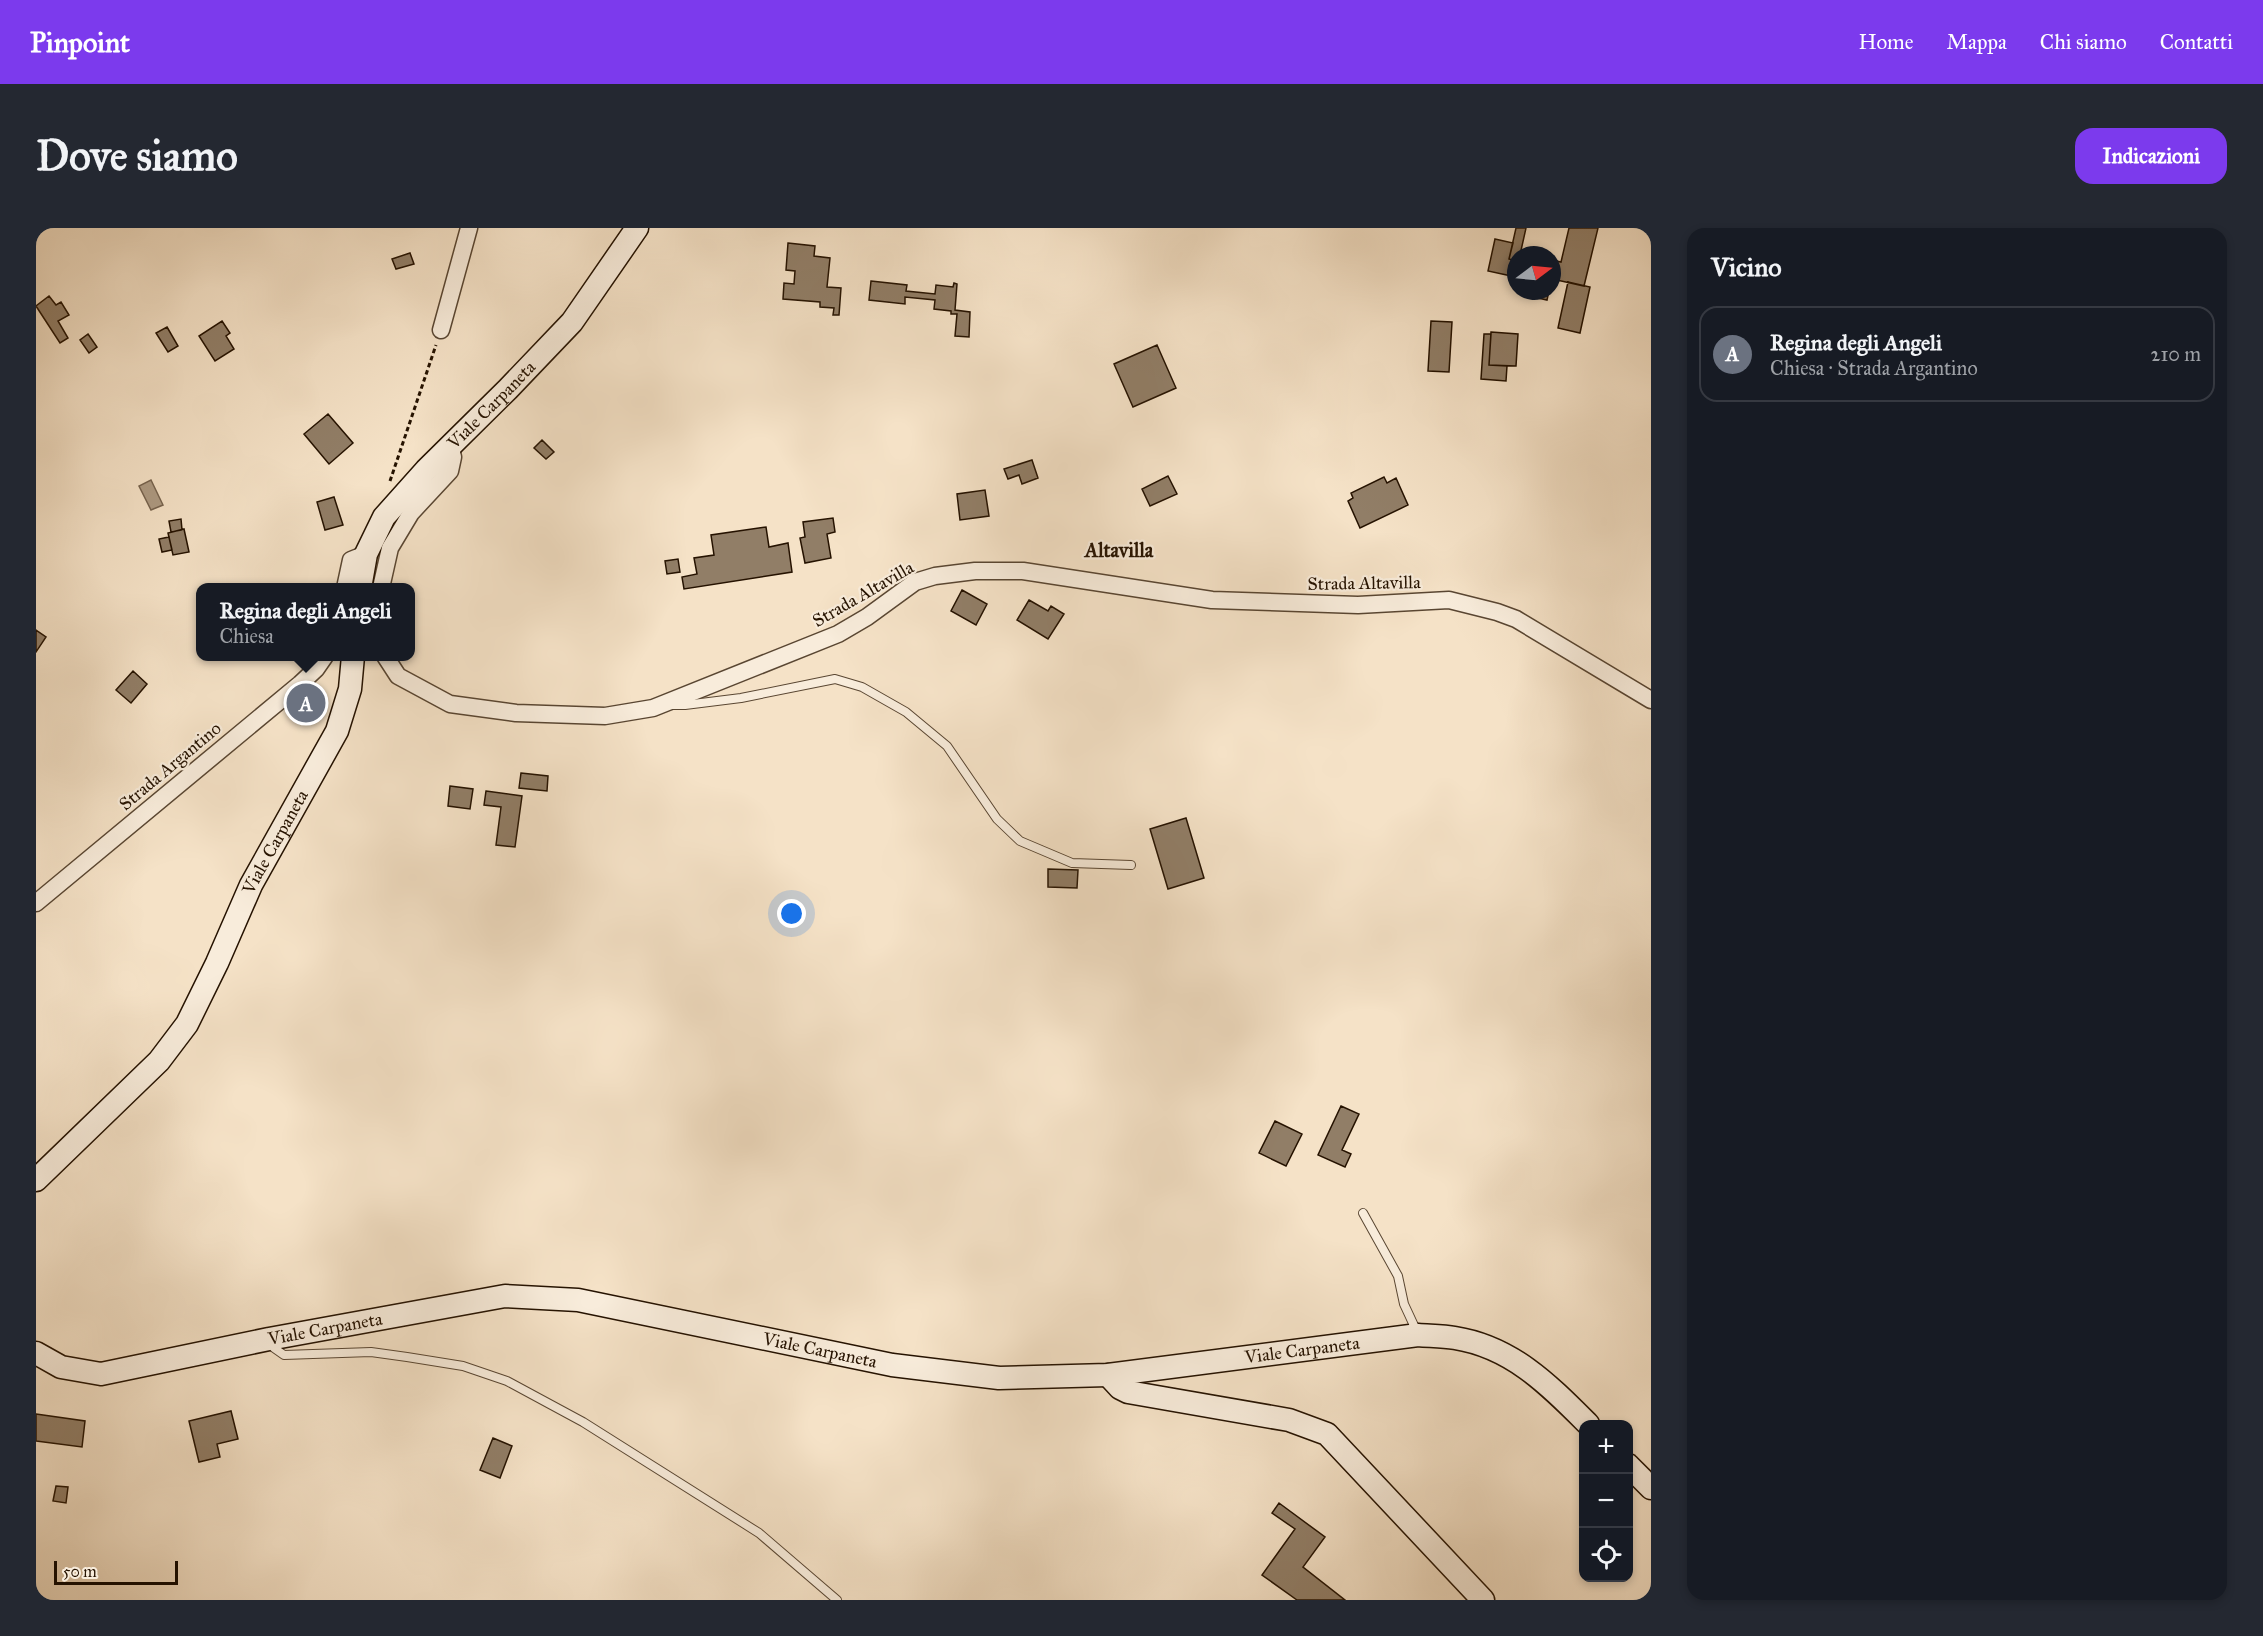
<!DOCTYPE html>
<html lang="it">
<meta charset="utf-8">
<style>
body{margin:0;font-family:"IM FELL Great Primer",serif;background:#242831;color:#f1f3f6}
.controls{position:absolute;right:18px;bottom:18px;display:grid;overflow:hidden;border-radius:12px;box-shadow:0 3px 9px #0003}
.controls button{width:54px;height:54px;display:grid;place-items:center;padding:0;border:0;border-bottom:2px solid #363941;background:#171b24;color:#f1f3f6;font:30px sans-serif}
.compass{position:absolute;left:1471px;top:18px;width:54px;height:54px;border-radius:50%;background:#171b24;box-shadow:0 3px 9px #0003;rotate:74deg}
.scale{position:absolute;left:18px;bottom:15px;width:124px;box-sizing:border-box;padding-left:6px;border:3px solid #251200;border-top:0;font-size:16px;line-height:21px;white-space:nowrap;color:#251200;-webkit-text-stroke:4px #f8ecdb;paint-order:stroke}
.you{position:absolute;left:756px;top:686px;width:21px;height:21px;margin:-15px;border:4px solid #fff;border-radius:50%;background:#1a73e8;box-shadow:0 0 0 9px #1a73e833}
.badge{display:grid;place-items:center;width:39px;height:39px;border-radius:50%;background:#7c3aed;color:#fff;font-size:20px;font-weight:700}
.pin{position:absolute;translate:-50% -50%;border:3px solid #fff;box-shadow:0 2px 6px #0006}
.popup{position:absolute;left:160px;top:355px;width:219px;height:78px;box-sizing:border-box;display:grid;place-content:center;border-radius:12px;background:#171b24;filter:drop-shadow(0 2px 4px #0005);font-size:20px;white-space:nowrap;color:#9ea1a6}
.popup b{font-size:22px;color:#f1f3f6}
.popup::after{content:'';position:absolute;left:50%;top:100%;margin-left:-12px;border:12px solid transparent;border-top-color:#171b24}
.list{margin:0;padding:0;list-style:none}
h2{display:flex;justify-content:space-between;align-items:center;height:78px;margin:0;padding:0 24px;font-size:26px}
h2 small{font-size:20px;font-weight:400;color:#9ea1a6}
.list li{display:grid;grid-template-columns:39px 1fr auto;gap:18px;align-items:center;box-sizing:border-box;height:96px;margin:0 12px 12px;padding:0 12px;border:2px solid #363941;border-radius:18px}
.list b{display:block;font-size:22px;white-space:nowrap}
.list p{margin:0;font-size:20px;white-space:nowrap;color:#9ea1a6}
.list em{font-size:20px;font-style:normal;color:#9ea1a6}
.icon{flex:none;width:33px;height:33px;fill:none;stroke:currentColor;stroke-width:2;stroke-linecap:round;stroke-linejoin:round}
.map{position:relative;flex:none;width:1615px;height:1372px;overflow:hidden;border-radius:18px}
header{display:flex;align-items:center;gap:36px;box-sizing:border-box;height:84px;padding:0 30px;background:#7c3aed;color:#fff}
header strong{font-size:28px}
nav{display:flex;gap:33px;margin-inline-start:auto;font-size:21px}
.intro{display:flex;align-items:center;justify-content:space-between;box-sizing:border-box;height:144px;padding:0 36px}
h1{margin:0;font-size:42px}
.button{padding:15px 27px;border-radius:18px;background:#7c3aed;color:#fff;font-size:21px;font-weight:700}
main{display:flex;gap:36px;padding:0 36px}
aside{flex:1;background:#171b24;border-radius:18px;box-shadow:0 3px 9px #0003}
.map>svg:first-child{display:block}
.water{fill:#ae9b83;stroke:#77644f;stroke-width:1.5}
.building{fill:#917e67;stroke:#251200;stroke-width:1.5}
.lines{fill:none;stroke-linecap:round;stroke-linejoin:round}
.lane-casing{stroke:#594632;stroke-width:10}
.street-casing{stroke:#594632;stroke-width:19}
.secondary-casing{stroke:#251200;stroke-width:25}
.path{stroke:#251200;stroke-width:3;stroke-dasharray:4.5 3;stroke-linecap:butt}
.lane{stroke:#f8ecdb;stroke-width:8}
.street{stroke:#f8ecdb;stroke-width:16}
.secondary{stroke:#f8ecdb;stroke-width:22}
.labels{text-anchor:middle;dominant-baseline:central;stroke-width:4.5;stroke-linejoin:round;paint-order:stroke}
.street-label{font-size:18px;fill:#251200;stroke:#f8ecdb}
.neighbourhood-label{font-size:20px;font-weight:bold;fill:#251200;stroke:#f8ecdb}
</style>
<header>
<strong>Pinpoint</strong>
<nav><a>Home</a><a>Mappa</a><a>Chi siamo</a><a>Contatti</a></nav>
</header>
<div class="intro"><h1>Dove siamo</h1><a class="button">Indicazioni</a></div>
<main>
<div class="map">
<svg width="1615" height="1372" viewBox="0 0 1615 1372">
<rect width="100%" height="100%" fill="#f5e2c7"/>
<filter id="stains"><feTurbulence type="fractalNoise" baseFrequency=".00333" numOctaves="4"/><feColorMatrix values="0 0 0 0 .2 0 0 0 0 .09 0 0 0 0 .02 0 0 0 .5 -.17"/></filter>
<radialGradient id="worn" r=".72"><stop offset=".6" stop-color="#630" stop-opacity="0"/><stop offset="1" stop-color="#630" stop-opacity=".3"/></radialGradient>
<path class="water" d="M115,252L127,277L115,282L103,258Z"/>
<path class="building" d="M1480,0H1490L1484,27H1480V33L1473,31Z
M1533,0H1562L1548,58L1516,51L1520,33L1525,34Z
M1459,11L1477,15L1473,31L1480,33V49L1452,43Z
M752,15L779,18L778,28L794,30L791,59L805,60L803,87H797L798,80L784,79V74L747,71L748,55L758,56L759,43L750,42Z
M374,25L378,36L360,41L356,31Z
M835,53L871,57L870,63L899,66L900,57L917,59L918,55L921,56L919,82L934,84L933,109L919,108L921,86H915V83L898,81L899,72L869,69V76L833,72Z
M1532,54L1554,59L1544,105L1522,100Z
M1494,63H1513L1511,72L1493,68Z
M13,68L20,77L25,74L33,87L22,93L32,110L24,115L0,78Z
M186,93L194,105L190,108L198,121L179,133L163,108Z
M1395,93L1416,94L1413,144L1392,143Z
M131,99L142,118L132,124L120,105Z
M1455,104L1482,106L1480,138L1453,137Z
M52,106L61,119L53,125L44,112Z
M1448,106H1455L1453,137L1471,138L1470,153L1445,151Z
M1121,117L1140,160L1097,179L1078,136Z
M292,186L317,215L293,236L268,206Z
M506,212L518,224L510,231L498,220Z
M996,232L1002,250L986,256L983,247L972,251L968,241Z
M1132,248L1141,266L1114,278L1106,261Z
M1348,249L1351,255L1360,250L1372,277L1324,300L1312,273L1317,270L1315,265Z
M949,262L953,288L924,292L921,266Z
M298,269L307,297L289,302L281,274Z
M797,290L799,304L791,306L795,330L769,335L764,310L769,309L767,294Z
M145,291L146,302L135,304L133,293Z
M730,299L733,319L752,315L756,344L648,361L646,349L661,346L658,330L678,327L675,307Z
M148,301L153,324L137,327L132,305Z
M133,309L136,322L126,324L123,311Z
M642,331L644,344L631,346L629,333Z
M926,362L951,376L940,397L915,383Z
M993,372L1012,383L1015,378L1028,386L1012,411L981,392Z
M0,402L10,409L0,424Z
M97,443L111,456L95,475L80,462Z
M273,456L285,461L272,495L256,488Z
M485,545L512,548L511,563L483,560Z
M414,558L437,561L434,581L412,578Z
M450,563L486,568L479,619L460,617L465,579L448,577Z
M1150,590L1168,650L1132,661L1114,601Z
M1012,641L1042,642L1041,660L1012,659Z
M1305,878L1323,886L1306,922L1315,926L1309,939L1282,927Z
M1239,893L1266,906L1250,938L1223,925Z
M195,1183L202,1211L181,1216L184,1229L163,1234L153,1193Z
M0,1186L49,1193L46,1219L0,1213Z
M457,1210L476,1218L464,1250L444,1242Z
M20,1258L32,1259L30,1275L17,1273Z
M1243,1275L1289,1309L1267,1339L1309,1372H1261L1226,1347L1259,1301L1236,1285Z"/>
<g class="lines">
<defs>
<path id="lane" d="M635,477H649L705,470L799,451L826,459L870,484L911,518L961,591L984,613L1036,635L1095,637
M1327,985L1362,1048L1368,1076L1381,1104
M234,1114L238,1120L248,1127L335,1124L371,1129L427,1138L471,1153L547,1194L723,1305L801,1372"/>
<path id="street" d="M405,102L433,0
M309,360L315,332L330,326
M345,360L354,320L375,285L414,243L417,229L414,217
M349,428L362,448L414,476L480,485L569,488L617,480L802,406L831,389L879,354L899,348L939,343H987L1176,372L1322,377L1413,372L1461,384L1480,391L1615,472
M0,675L264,456L280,441L289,428"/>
<g id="secondary">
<path id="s1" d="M324,360L330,326L348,289L390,242L472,161L536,94L601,0"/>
<path id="s2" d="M0,952L123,833L151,796L181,735L215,657L301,503L314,461L317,428"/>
<path id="s3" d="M0,1125L25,1139L65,1146L233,1111L469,1068L542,1072L856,1137L963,1150L1072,1147L1382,1107C1394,1108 1407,1108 1419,1110C1476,1119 1513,1157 1552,1196"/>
<path d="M1072,1147L1084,1160L1092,1164L1253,1192L1291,1206L1447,1372"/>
<path d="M1592,1237L1615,1260"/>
</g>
</defs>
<use href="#lane" class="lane-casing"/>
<use href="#street" class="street-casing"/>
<use href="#secondary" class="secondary-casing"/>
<path class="path" d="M354,253L400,117"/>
<use href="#lane" class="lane"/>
<use href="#street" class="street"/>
<use href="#secondary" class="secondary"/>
</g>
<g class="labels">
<g class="street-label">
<text stroke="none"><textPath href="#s1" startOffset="231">Viale Carpaneta</textPath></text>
<text transform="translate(1328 355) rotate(-1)">Strada Altavilla</text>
<text transform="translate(827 366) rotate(-30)">Strada Altavilla</text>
<text transform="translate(134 538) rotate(-40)">Strada Argantino</text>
<text stroke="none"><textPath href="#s2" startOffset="420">Viale Carpaneta</textPath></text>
<text stroke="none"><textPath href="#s3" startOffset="298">Viale Carpaneta</textPath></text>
<text stroke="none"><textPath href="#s3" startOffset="801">Viale Carpaneta</textPath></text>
<text stroke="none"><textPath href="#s3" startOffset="1287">Viale Carpaneta</textPath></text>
</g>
<g class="neighbourhood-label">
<text x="1083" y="322">Altavilla</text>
</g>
</g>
<rect width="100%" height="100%" filter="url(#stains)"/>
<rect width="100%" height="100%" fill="url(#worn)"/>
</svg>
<div class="controls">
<button>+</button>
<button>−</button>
<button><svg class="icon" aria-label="locate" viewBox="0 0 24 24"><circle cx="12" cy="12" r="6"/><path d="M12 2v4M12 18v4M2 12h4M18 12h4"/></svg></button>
</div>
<svg class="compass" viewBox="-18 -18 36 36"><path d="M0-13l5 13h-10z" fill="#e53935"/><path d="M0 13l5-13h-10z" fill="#9ea1a6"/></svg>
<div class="scale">50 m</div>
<div class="you"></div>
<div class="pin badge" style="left:270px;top:475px;background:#6b7280">A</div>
<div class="popup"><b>Regina degli Angeli</b>Chiesa</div>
</div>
<aside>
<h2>Vicino<small></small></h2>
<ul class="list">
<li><span class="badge" style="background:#6b7280">A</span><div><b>Regina degli Angeli</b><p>Chiesa · Strada Argantino</p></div><em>210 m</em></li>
</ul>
</aside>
</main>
